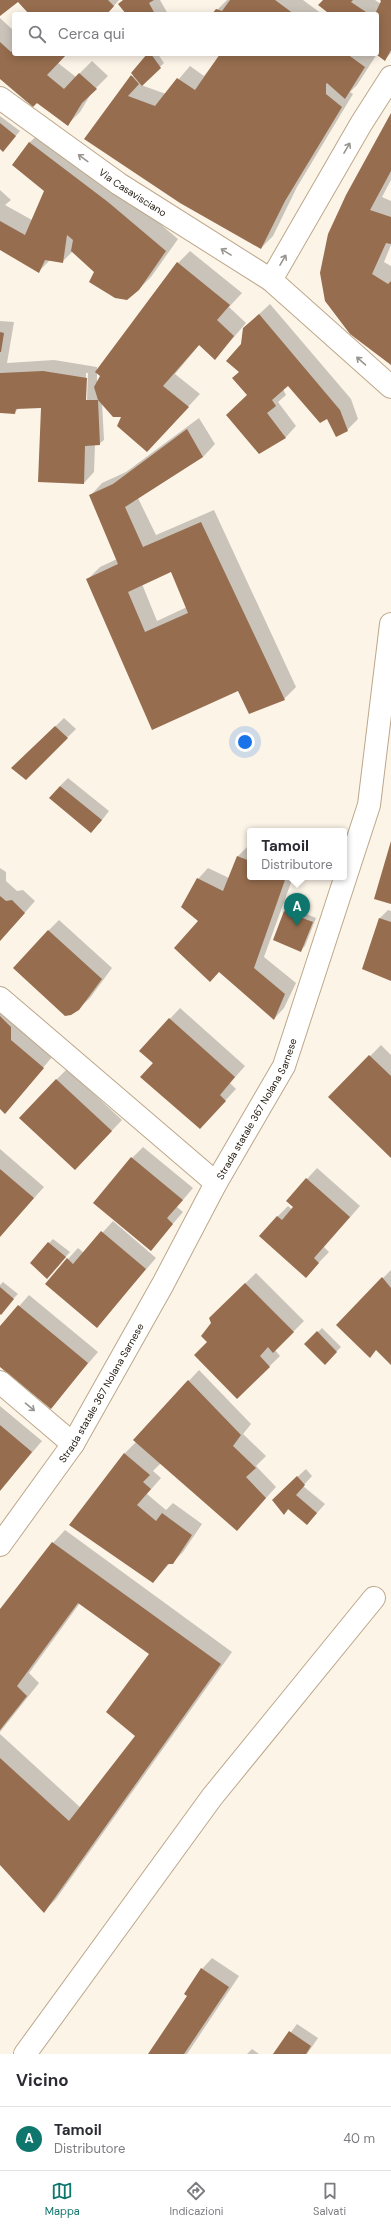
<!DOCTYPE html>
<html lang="it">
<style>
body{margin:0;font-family:"DM Sans",sans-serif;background:#f2f2f3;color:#2b2b33}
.you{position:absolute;left:245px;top:742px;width:14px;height:14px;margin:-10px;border:3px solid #fff;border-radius:50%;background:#1a73e8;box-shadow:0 0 0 6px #1a73e833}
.badge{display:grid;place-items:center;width:26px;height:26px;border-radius:50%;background:#0f766e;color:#fff;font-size:13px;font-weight:700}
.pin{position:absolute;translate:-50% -33px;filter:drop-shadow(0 1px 2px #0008)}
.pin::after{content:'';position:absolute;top:21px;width:14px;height:12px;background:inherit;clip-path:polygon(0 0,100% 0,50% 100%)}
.popup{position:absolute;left:247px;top:828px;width:100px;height:52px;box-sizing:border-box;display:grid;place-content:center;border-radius:4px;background:#fff;filter:drop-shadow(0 1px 3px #0005);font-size:13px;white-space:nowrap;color:#7c7c81}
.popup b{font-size:15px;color:#2b2b33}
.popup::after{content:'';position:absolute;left:50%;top:100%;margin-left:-8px;border:8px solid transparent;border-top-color:#fff}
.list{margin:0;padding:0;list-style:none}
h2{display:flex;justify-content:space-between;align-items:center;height:52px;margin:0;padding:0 16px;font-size:17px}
h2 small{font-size:13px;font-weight:400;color:#7c7c81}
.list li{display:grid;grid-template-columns:26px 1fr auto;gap:12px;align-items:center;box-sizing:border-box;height:64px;padding:0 16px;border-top:1px solid #e1e1e2}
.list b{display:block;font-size:15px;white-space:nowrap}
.list p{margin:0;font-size:13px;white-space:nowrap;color:#7c7c81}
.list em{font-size:13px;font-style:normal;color:#7c7c81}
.icon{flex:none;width:22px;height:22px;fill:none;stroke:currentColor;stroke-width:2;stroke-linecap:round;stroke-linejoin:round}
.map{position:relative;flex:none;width:391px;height:2054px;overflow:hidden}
.search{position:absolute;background:#fff;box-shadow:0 2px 10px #0003;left:12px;right:12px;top:12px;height:44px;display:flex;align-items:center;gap:10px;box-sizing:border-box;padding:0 14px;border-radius:4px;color:#7c7c81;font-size:15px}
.sheet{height:116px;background:#fff}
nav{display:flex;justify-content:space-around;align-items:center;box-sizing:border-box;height:56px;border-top:1px solid #e1e1e2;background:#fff;font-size:11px;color:#7c7c81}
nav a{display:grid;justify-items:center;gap:2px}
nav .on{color:#0f766e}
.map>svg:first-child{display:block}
.shadow{fill:#0003;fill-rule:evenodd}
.building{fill:#966d4e;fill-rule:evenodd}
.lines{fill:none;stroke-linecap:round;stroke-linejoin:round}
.minor-casing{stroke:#bca78a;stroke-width:24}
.major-casing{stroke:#bca78a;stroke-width:24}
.minor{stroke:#fff;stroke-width:22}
.major{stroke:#fff;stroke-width:22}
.oneway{stroke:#989590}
.labels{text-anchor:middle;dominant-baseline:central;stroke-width:3;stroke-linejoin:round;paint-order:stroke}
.street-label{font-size:10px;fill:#1b1309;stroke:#fff}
</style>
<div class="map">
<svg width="391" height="2054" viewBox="0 0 391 2054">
<rect width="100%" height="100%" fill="#fdf4e8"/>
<path class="shadow" d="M0,0H119L107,14H30L18,1L0,15Z
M124,0H160L168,14H127Z
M227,0H303L322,14H213Z
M325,0H375L381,4L382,0H391V53L385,59L377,54L357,85L350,92L353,94L297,187L273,236L261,248L85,139L149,54H158L164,63L141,85L166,94L190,66L204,76L221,54H377V14H327L328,12Z
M0,18L14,31V54H66L58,63L76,77L92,61L108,76L92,92L80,112L68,124L0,78Z
M391,115V180L382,197L391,201V245L384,262L391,266V364L326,301Z
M0,116L20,131L7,146L0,148Z
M42,131L120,190L178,239L151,277L138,290L73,251L62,262L50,260L39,271L0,249V190L11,200L5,205L32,220L45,190L29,143Z
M190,251L242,293L229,307L246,323L215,359L200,344L175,374L200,394L147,451L123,416L102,403L104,440L99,444H95L94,472L84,483L42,407H20L14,413L0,412V321L14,322L7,363L54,360L97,367V372L178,263ZM97,372L102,376L97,385ZM86,373H88L87,400L85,402Z
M270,304L351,399L358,419L347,430L327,418L288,384L283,389L286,395L278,402L296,426L286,437L259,453L248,394L240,371L241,345L244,328Z
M199,418L215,444L203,457L138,498L156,535L214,510L296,687L284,699L239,689L153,729L87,580L100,567L117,559L90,496L102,483L126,472ZM171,571L187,607L157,621L142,584Z
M64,718L76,729L26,778L21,760Z
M68,778L109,811L99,824L60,786Z
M249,845L250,877H293L264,957L296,983L284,1008L274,1019L219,971L200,921L198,879L208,868L229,878L238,856Z
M0,868L6,872V881L17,891L23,890L35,901L0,941Z
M290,907L316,918L305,946L301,950L285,912Z
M388,910L391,911V980L363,969L380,918Z
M59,920L112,968L90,998L78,1009L48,931Z
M7,1007L53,1056L5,1112L0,1108V1014Z
M180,1008L245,1066L230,1083L236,1089L209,1118L140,1051Z
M381,1045L391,1055V1157L330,1097Z
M67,1069L122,1120L86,1158L56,1080Z
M143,1147L193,1188L177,1207L183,1212L151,1249L132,1158Z
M0,1149L44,1187L0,1236Z
M317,1168L360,1206L324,1247L329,1252L306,1276L277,1217L288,1206L293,1210L295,1207L287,1201Z
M113,1221L156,1258L97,1326L68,1259L78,1248L84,1253Z
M53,1239L70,1252L51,1273L49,1243Z
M391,1270V1363L383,1278Z
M256,1273L304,1321L275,1350L280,1356L237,1398L210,1318Z
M3,1282L18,1294L0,1312V1285Z
M29,1295L98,1352L50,1408L0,1366V1328Z
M322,1328L341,1347L325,1363L306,1344Z
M199,1370L251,1424L243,1434L266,1456L256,1466L276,1487L247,1519L161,1463L153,1471L161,1478L147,1494L166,1510L173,1503L202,1524L183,1552L172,1563H170L153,1582L70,1525L125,1453L136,1442L134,1440Z
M0,1406L42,1441L0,1490Z
M306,1469L312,1476L303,1486L325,1504L307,1524L289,1509L284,1514L281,1492Z
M65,1530L232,1652L56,1899L44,1911L0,1864V1734L81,1808L137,1736L150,1654L80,1603L29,1673L39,1683L0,1732V1611L53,1543Z
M212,1958L239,1976L187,2054H149L188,1995L202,1969Z
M297,2024L318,2038L307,2054H275Z
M252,2049L259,2054H247Z"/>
<path class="building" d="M0,0H108L114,6L107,14H29L18,2L0,16Z
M123,0H154L149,3L155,14H126L118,4Z
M230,0H275L294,14H212L216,9L222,11Z
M323,0H353L351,2L369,14H325L327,12L318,5Z
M380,0H391V50L385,61L377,55V14H375L381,1Z
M0,42L11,52L14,49V54H67L47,75L64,89L79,73L97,89L82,103L68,126L37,103L33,107L0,79Z
M147,54H151L161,68L142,86L131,73Z
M220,54H347L365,67L345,99L327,83L326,84V94L342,107L285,201L261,249L180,203L84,139L131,75L139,84L128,96L155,106L177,78L195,90Z
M391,113V171L370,210L391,217V244L386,243L372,274L388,284L391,281V365L350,334L325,301L320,273L328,234L346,195Z
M0,123L16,136L3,152L0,149Z
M29,142L108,202L166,251L139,290L127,300L115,298L89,282L94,272L71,251L73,240L67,235L63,263L45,260L39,273L0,250V221L25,235L44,191L12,165Z
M177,262L230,305L217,320L234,336L215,360L199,345L163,386L189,407L147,452L117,426L121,417H113L98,400L94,387L100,376L95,372Z
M259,314L340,410L348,431L336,437L327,419L320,423L288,386L272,400L276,406L267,413L286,438L259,454L226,415L247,395L232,378L239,372L226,361L241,344L243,328Z
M0,332L4,333L1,352H0Z
M43,371L87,378L86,400H98L100,445L85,446L84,484L38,482L41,408L16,409L15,414L0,413V373Z
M187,429L203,457L125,507L143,547L201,522L285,700L249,714L238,691L152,730L86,579L118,564L89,495L113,484ZM171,572L188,613L145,632L128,592Z
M55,726L68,738L26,780L11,768Z
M60,786L102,820L91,833L49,798Z
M391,841V904L374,899Z
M237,856L250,861V877H286L254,968L285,994L274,1020L219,972L210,982L174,948L198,921L181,907L197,878L223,891Z
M0,896L6,901L12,900L25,913L0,941Z
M284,911L313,922L301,952L273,940Z
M379,918L391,922V981L362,969Z
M48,930L102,979L79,1010L71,1015L65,1016L13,968Z
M0,1016L11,1027V1040L44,1068L5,1114L0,1109Z
M169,1018L235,1077L220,1095L226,1101L200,1129L140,1077L153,1063L139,1051Z
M369,1055L391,1076V1158L328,1097Z
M56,1079L112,1131L75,1170L19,1118Z
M131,1157L183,1200L167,1218L173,1224L151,1251L93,1203Z
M0,1169L34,1198L0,1237Z
M306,1178L350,1217L314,1258L319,1263L306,1278L259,1236L277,1216L282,1220L293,1207L286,1201Z
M101,1231L146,1269L97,1328L45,1284L67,1258L73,1264Z
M48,1242L66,1257L47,1279L30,1263Z
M382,1277L391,1288V1365L376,1350L370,1358L336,1325Z
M245,1283L294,1332L273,1353L268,1347L260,1356L270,1367L237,1399L194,1355L207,1342L201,1336L211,1323L209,1318Z
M0,1287L14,1299L1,1315L0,1314Z
M18,1305L88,1363L51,1409L0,1367V1326Z
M317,1331L337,1352L325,1365L304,1344Z
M188,1380L241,1435L233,1446L256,1468L246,1477L266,1498L237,1531L133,1440Z
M0,1425L32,1452L0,1491Z
M124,1453L150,1475L143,1482L151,1489L137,1505L156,1521L162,1513L192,1535L173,1564H168L153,1583L69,1525Z
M297,1476L305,1485L296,1495L317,1513L307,1525L288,1509L284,1515L272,1500Z
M52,1542L221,1664L44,1913L0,1865V1758L69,1821L135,1736L106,1712L149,1654L78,1603L17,1686L27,1696L0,1730V1609Z
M201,1968L229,1987L184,2054H148L187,1996L184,1994Z
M289,2031L311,2046L306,2054H273Z"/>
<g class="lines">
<defs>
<g id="minor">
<path d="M391,77L361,124L271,280L391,387"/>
<path id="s1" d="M0,98L119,184L271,280"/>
<path d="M0,998L216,1183"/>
<path d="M0,1382L73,1444"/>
<path d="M25,2054L212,1797L374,1598"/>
</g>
<g id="major">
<path id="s2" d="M0,1545L73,1444L163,1284L216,1183L284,1066L369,805L391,624"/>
</g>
</defs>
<use href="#minor" class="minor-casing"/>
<use href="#major" class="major-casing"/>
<use href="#minor" class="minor"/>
<use href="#major" class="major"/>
</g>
<defs><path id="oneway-shaft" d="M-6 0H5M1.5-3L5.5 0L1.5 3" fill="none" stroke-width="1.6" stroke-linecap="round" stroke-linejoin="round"/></defs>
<g class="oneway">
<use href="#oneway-shaft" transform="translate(347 148) rotate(-60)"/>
<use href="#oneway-shaft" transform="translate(83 158) rotate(-144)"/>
<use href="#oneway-shaft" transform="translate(226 252) rotate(-148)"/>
<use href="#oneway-shaft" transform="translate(283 260) rotate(-60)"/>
<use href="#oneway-shaft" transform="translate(361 361) rotate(-139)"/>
<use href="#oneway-shaft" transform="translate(30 1407) rotate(40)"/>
</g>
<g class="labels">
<g class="street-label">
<text stroke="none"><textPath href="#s1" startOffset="163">Via Casavisciano</textPath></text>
<text stroke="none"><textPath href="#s2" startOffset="507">Strada statale 367 Nolana Sarnese</textPath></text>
<text stroke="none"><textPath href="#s2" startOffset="183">Strada statale 367 Nolana Sarnese</textPath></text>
</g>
</g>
</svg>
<div class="you"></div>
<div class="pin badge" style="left:297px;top:926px">A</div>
<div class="popup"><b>Tamoil</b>Distributore</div>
<div class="search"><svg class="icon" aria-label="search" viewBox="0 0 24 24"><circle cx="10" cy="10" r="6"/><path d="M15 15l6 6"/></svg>Cerca qui</div>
</div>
<section class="sheet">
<h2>Vicino<small></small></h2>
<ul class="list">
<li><span class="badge">A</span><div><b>Tamoil</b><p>Distributore</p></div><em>40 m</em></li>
</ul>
</section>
<nav>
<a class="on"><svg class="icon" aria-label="map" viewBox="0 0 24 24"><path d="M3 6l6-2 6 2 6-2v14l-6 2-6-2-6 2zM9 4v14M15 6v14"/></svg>Mappa</a>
<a><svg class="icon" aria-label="directions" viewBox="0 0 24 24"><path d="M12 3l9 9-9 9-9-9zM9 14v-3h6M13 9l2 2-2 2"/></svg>Indicazioni</a>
<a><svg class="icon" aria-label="saved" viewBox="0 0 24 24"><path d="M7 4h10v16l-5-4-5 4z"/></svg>Salvati</a>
</nav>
